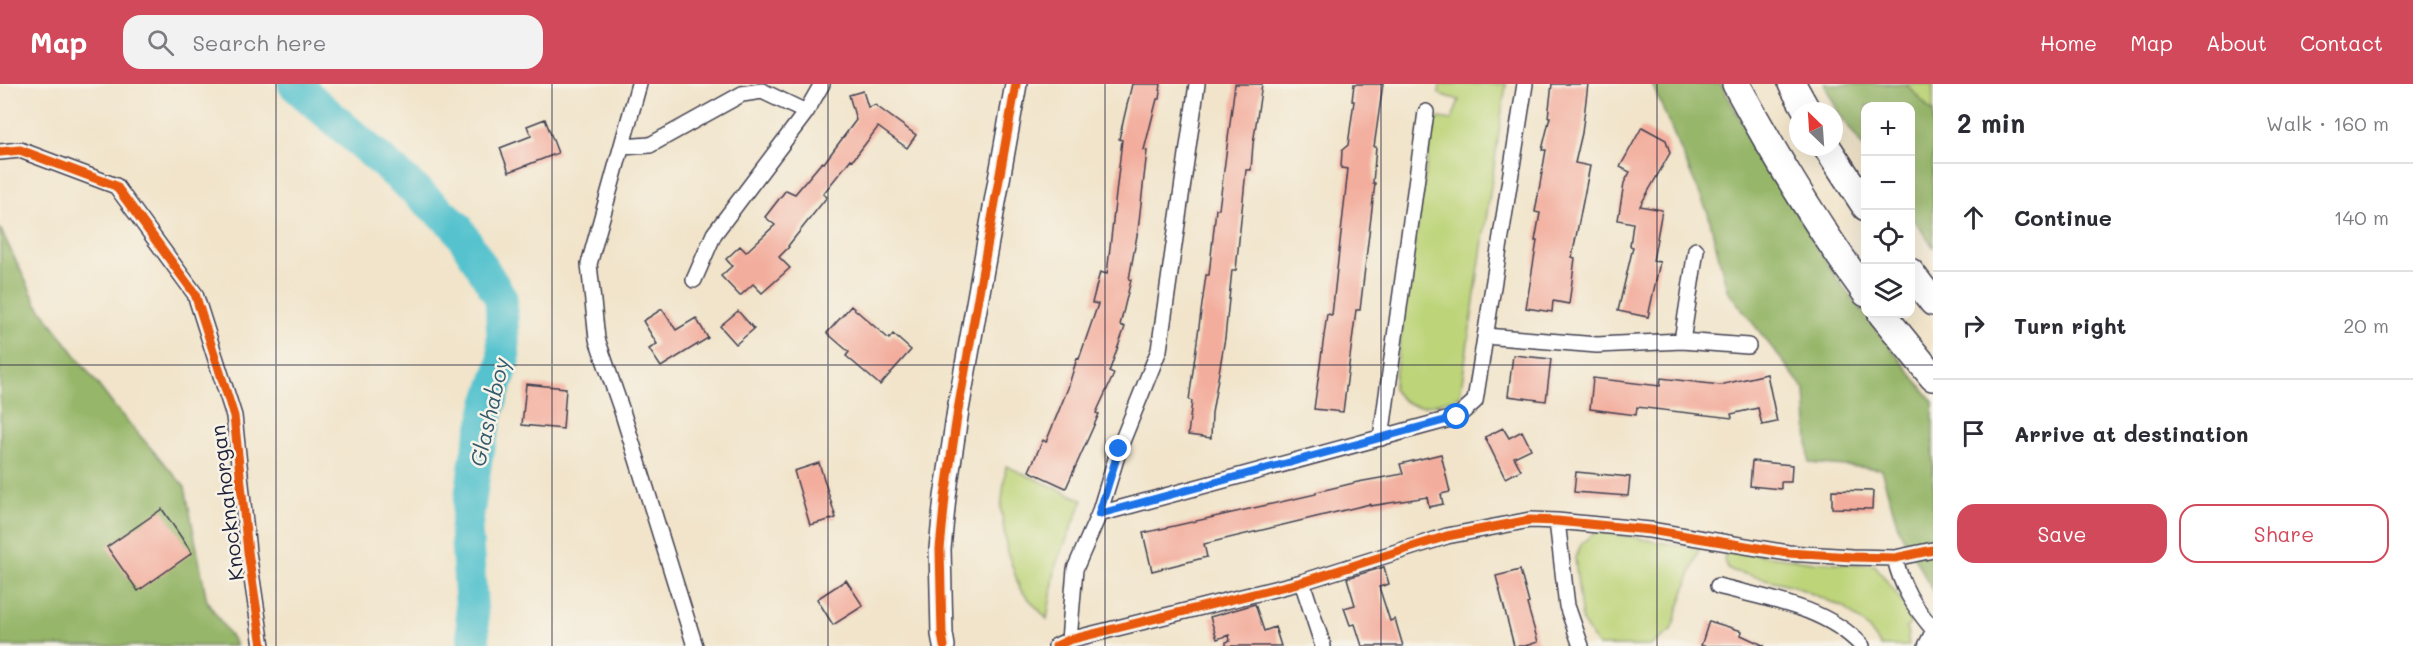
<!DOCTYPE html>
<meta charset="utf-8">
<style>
body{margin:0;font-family:Mali,sans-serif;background:#f2f2f3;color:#2b2b33}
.controls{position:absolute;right:18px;top:18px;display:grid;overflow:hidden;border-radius:12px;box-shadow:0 6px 24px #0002}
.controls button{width:54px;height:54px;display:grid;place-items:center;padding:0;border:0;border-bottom:2px solid #e1e1e2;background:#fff;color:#2b2b33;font:30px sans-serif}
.compass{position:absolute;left:1789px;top:18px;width:54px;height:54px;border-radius:50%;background:#fff;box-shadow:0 6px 24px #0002;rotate:335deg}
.stop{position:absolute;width:18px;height:18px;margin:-14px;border:4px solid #1a73e8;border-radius:50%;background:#fff}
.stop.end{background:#1a73e8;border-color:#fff;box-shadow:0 2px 6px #0008}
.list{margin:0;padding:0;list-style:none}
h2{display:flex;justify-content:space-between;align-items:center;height:78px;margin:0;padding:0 24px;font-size:26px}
h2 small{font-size:20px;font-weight:400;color:#7c7c81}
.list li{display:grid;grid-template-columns:39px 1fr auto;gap:18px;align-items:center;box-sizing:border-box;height:108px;padding:0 24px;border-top:2px solid #e1e1e2}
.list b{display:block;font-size:22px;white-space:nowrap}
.list em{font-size:20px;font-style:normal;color:#7c7c81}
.actions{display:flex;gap:12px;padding:18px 24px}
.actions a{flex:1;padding:14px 0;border:2px solid #d1495b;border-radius:18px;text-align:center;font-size:21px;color:#d1495b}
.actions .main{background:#d1495b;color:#fff}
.icon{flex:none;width:33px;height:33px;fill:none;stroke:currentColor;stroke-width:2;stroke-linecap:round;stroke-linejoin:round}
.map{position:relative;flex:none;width:1933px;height:562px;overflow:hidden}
header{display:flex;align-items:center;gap:36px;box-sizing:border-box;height:84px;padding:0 30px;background:#d1495b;color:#fff}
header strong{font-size:28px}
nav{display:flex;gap:33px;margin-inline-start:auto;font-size:21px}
.search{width:420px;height:54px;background:#f2f2f3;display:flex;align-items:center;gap:15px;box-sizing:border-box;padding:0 21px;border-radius:18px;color:#7c7c81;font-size:22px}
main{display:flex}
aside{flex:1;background:#fff}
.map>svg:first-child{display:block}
.green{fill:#bdd479;stroke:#707b5a;stroke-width:1.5}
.forest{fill:#96b669;stroke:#5c6c52;stroke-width:1.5}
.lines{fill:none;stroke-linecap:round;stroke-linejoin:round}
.river{stroke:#55c2ce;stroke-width:33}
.building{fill:#f3ad9d}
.minor-casing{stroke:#413f50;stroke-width:18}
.secondary-casing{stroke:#413f50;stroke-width:24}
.motorway-casing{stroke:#413f50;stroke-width:30}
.minor{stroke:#fff;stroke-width:15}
.secondary{stroke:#fff;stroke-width:21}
.motorway{stroke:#fff;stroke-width:27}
.cycleway-casing{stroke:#f7f3e8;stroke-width:13}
.cycleway{stroke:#e8590c;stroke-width:9}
.route{stroke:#1a73e8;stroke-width:8}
.grid{fill:none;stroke:#22223b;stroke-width:1.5;stroke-opacity:0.55}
.labels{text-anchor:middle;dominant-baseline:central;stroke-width:5;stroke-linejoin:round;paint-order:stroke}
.street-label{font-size:21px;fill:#22223b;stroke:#f7f3e8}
.water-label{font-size:22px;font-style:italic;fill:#345a6e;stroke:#f7f3e8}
</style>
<header>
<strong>Map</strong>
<div class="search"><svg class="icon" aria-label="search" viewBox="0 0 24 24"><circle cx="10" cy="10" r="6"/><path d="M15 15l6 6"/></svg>Search here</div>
<nav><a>Home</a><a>Map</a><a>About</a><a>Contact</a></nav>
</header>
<main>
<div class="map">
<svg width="1933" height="562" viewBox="0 0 1933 562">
<rect width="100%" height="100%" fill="#f7f3e8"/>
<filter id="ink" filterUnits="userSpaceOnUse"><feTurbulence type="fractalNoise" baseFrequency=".0167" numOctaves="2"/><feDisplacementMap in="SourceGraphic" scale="12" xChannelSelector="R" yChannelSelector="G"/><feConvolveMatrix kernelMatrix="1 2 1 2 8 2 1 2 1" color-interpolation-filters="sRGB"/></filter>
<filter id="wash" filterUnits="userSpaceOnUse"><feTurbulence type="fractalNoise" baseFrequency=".008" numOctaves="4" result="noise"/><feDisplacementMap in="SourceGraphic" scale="24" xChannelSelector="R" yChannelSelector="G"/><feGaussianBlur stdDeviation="1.35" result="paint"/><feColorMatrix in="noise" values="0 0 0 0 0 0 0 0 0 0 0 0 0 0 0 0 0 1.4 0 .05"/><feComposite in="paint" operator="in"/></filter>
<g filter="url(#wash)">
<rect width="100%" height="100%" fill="#f1e4ca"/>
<path class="green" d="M1440,0H1506L1460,312C1434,320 1412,333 1393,305L1433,38L1440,34L1452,36L1459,16L1439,10Z
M1906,0H1933V29L1906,2Z
M1006,382L1083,416L1056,481L1047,535L1020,505L1007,467L1001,425Z
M1597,447L1699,465L1671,547L1650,562H1598L1582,537L1575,474L1582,459Z
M1726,466L1814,478L1875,481L1909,527L1915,532L1907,544L1909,562H1881L1868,544L1845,524L1794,502L1729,486L1724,476Z"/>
<path class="forest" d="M1652,0H1721L1761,72L1838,196L1933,318V507L1899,446L1881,385L1809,379L1805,306L1727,206L1708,129Z
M1824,0H1906L1933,29V163L1911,131L1910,22H1866L1865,66L1839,29Z
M0,144L37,220L114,322L185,403L207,517L237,562H0Z"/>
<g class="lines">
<path class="river" d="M294,0L457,143L501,214L504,277L489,322L476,375L466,444L474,562"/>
</g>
<g id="blocks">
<path class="building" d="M1132,0H1161L1159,15H1157L1144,66L1147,67L1138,146L1129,195L1131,196L1120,241L1125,243L1109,288L1114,290L1096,329L1099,330L1066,404L1029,387L1043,356L1046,358L1068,304L1077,274L1079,275L1098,220L1092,219L1100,188L1107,190L1122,56L1119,55Z
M1235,0H1262L1253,60L1251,86H1246L1236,186H1232L1225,254L1212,329L1211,354L1188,351L1192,317L1189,316L1206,191H1209L1216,125H1219Z
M1354,0H1383L1374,63H1376L1373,99H1375L1360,226H1356L1343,328L1314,325L1327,230L1332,231L1348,85L1341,84L1342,66L1348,61L1354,17H1352Z
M1552,0H1588L1582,49L1575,79L1590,82L1572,173L1575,174L1569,220L1553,217L1552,228L1526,224L1537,157H1535L1540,129L1535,128L1546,66H1542L1550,33H1548Z
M863,7L868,23L875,21L916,51L907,64L878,43L853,76L851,75L823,110L827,113L788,162L789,163L779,173L790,184L762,209L753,200L740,212L721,192L732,182L726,175L740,162L746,168L775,141L765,133L786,106L795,110L822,78L824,79L856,36L849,11Z
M545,35L558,69L509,88L500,64L531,52L527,42Z
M1642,43L1666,56L1670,69L1640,122L1662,126L1653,177L1660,178L1648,233L1618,227L1633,163L1630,162L1633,139L1618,136L1624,99L1630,88L1620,83Z
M851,222L889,255L893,250L911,266L880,301L846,272L849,268L827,249Z
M662,225L676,246L696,234L708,254L661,283L649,265L657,260L643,237Z
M738,227L754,245L736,260L720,242Z
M1513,271L1551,275L1546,317L1508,312Z
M1767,290L1777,338L1762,341L1758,324L1731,330L1732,334L1637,323L1636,331L1590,325L1593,294L1660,302L1661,294L1720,301Z
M526,300L566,304L563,345L522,341Z
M1503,344L1509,354L1522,347L1531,365L1514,373L1521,386L1505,394L1485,353Z
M1441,370L1450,408L1441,410L1443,420L1429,423L1427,413L1370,422V420L1204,460L1207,473L1152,487L1143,449L1316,410V408L1358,398L1403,390L1400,380Z
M1752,377L1792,381L1791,398H1781V405L1750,402Z
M819,379L836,434L810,441L794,387Z
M1576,388L1630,393L1628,412L1574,408Z
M1832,406L1873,407L1872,425L1832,424Z
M162,425L192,469L138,507L107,463Z
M1384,483L1389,500L1379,503L1390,537L1395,535L1403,562H1362L1355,540L1350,541L1344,524L1355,521L1347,494Z
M1520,486L1529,519L1527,520L1538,558L1525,562H1514L1496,492Z
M846,496L863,522L833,541L817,515Z
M1255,520L1264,547L1275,543L1281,562H1226V558L1230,557L1229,551L1217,555L1210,533Z
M1709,537L1742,547L1741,551L1765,562H1701Z"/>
</g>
</g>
<g filter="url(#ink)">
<use href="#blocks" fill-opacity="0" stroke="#413f50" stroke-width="1.5"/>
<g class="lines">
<defs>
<path id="minor" d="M639,0L589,180L597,255L622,327L695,562
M622,63L650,61L742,10L762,7L806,28
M0,68L20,66L116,102L195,210L234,332L248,468L262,562
M694,196L714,150L806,28L822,0
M1485,252L1597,261L1682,257L1748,262
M1682,257L1696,166
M1381,354L1426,28
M1099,430L1457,333L1475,317L1525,0
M1557,437L1567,522L1581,562
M1895,474C1901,502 1914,523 1933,545
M1302,498L1323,562
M1718,502C1768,515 1826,523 1862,562
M1069,556L1075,485L1099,430L1119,365L1159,266L1197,0
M1056,562L1069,556L1302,498L1447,452L1530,436L1557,437L1650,446L1788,469L1852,473L1895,474L1933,466
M1926,562L1933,548"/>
<path id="secondary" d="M944,562L942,550L940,465L945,413L958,326L1016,0"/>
<path id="motorway" d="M1736,0C1775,72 1817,142 1866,209
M1792,0L1807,27
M1827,63L1866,123
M1910,188L1933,218
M1882,230L1933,293"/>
</defs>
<use href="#minor" class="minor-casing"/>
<use href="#secondary" class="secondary-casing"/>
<use href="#motorway" class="motorway-casing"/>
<use href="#minor" class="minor"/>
<use href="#secondary" class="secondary"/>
<use href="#motorway" class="motorway"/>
<defs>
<path id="cycleway" d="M0,68L20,66L116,102L195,210L234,332L248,468L262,562
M944,562L942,550L940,465L945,413L958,326L1016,0
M1056,562L1069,556L1302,498L1447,452L1530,436L1557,437L1650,446L1788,469L1852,473L1895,474L1933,466"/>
</defs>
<use href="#cycleway" class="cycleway-casing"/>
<use href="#cycleway" class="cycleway"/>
</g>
</g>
<g class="lines" filter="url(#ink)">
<path class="route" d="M1119,365L1099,430L1457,333"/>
</g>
<path class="grid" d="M276,0V562M552,0V562M828,0V562M1105,0V562M1381,0V562M1657,0V562M0,281H1933"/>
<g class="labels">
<g class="street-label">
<text transform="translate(226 419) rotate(-97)">Knocknahorgan</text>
</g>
<g class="water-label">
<text transform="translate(489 328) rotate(-77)">Glashaboy</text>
</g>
</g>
</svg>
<div class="controls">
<button>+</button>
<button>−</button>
<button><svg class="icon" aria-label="locate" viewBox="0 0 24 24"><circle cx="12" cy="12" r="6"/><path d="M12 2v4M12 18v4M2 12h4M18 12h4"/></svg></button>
<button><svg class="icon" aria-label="layers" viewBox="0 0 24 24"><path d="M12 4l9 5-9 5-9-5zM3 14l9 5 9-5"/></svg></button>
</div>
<svg class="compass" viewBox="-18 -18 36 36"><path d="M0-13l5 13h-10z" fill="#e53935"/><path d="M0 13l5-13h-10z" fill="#7c7c81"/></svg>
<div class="stop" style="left:1457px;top:333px"></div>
<div class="stop end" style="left:1119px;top:365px"></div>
</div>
<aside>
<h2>2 min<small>Walk · 160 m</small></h2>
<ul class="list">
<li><svg class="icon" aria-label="ahead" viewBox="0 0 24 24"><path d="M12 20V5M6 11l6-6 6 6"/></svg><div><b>Continue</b></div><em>140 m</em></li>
<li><svg class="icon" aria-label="right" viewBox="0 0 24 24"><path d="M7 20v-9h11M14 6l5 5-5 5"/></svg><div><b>Turn right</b></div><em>20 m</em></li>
<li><svg class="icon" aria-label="arrive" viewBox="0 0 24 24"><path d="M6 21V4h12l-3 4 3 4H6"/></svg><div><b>Arrive at destination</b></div></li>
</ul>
<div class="actions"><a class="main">Save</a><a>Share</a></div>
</aside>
</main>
